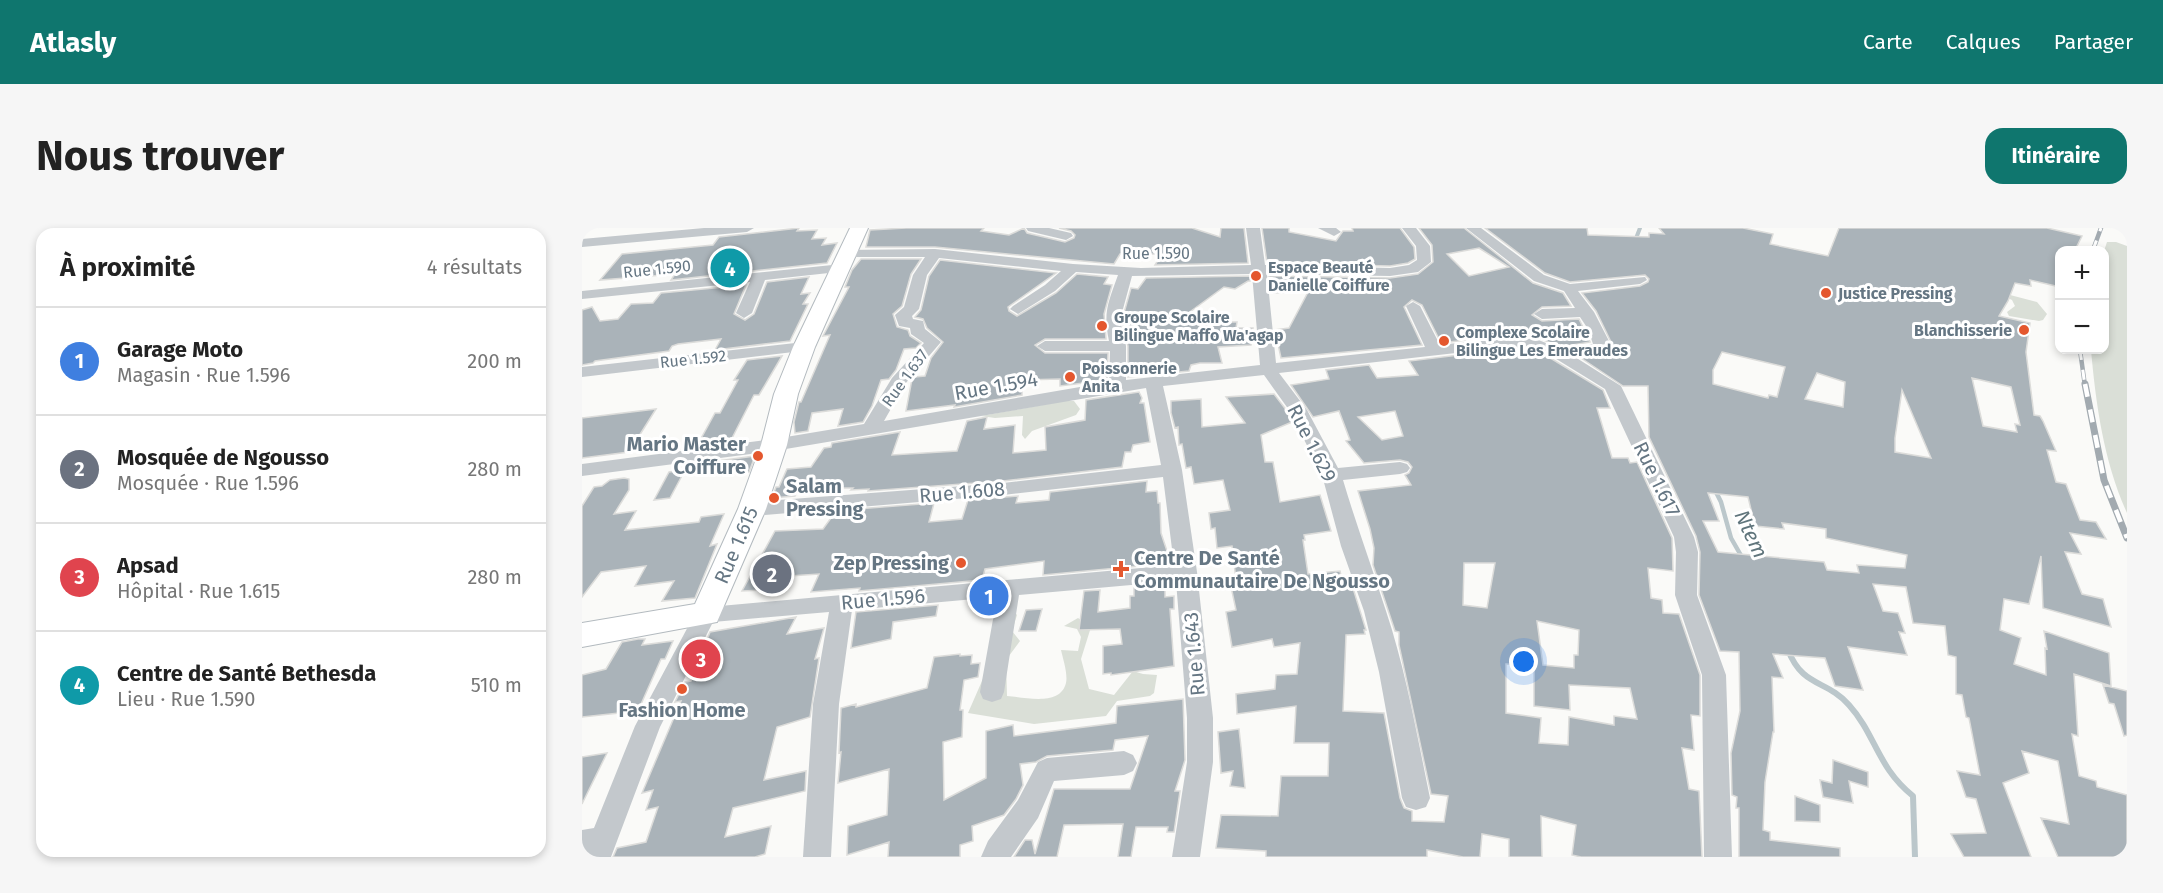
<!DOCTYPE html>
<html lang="fr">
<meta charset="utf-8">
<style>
body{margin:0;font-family:"Fira Sans",sans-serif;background:#f6f6f6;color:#222}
.controls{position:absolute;right:18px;top:18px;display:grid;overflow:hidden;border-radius:12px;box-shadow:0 3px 9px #0003}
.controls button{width:54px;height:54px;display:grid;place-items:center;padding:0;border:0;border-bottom:2px solid #e0e0e0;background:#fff;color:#222;font:30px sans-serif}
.you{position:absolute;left:942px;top:434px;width:21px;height:21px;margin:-15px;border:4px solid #fff;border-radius:50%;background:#1a73e8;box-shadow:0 0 0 9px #1a73e833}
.badge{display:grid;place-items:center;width:39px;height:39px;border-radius:50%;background:#0f766e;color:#fff;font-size:20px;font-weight:700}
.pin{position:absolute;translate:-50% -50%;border:3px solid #fff;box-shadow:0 2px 6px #0006}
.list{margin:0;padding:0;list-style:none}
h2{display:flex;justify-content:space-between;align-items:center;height:78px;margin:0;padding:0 24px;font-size:26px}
h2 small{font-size:20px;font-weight:400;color:#767676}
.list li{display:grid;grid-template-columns:39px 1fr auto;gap:18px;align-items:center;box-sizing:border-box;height:108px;padding:0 24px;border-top:2px solid #e0e0e0}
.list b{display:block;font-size:22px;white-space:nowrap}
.list p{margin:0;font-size:20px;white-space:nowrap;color:#767676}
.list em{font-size:20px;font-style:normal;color:#767676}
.map{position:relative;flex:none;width:1545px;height:629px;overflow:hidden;border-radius:18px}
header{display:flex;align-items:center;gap:36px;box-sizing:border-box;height:84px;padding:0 30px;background:#0f766e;color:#fff}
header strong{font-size:28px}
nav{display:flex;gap:33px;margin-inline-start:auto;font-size:21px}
.intro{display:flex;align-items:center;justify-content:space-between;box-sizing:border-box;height:144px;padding:0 36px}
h1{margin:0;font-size:42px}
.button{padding:15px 27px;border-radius:18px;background:#0f766e;color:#fff;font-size:21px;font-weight:700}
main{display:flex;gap:36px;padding:0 36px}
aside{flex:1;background:#fff;border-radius:18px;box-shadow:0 3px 9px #0003}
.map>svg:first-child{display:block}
.green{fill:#dadfd7}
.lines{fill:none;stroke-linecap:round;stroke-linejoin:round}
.stream-far2{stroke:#bbc7cb;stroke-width:4}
.stream-far1{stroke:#bbc7cb;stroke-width:4.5}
.stream{stroke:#bbc7cb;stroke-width:6}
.building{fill:#aab3b9;stroke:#dcdcda;stroke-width:1.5;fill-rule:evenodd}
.secondary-casing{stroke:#b3babf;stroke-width:2}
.street{fill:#c3c8cc;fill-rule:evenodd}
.secondary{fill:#fff;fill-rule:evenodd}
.rail-far1-casing{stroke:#a2aab0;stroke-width:4.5}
.rail-casing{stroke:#a2aab0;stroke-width:7}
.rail-far1{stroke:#fff;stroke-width:3;stroke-dasharray:10;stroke-linecap:butt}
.rail{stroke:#fff;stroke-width:4.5;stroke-dasharray:13;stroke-linecap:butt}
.poi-dot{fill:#e4572e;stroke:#fff;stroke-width:2}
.labels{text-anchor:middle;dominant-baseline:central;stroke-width:6;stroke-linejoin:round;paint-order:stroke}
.far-street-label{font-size:16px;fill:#657683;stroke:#fff}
.far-poi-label{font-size:16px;font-weight:bold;fill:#657683;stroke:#fff;text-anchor:start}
.street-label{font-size:20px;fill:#657683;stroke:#fff}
.poi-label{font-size:20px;font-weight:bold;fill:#657683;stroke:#fff;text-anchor:end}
.water-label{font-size:21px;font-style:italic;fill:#60757c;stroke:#fff}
</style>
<header>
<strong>Atlasly</strong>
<nav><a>Carte</a><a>Calques</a><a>Partager</a></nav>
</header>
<div class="intro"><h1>Nous trouver</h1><a class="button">Itinéraire</a></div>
<main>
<aside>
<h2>À proximité<small>4 résultats</small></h2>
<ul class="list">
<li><span class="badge" style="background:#3f7fe0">1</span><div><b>Garage Moto</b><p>Magasin · Rue 1.596</p></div><em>200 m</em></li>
<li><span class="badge" style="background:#6b7280">2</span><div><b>Mosquée de Ngousso</b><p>Mosquée · Rue 1.596</p></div><em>280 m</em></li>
<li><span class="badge" style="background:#e0444e">3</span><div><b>Apsad</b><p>Hôpital · Rue 1.615</p></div><em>280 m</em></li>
<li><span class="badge" style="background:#0f9aa8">4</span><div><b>Centre de Santé Bethesda</b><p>Lieu · Rue 1.590</p></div><em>510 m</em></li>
</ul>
</aside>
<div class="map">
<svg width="1545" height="629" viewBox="0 0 1545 629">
<rect width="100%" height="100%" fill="#fafaf8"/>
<path class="green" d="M1525,14H1534L1545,18V285C1522,234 1514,178 1509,122H1522V23Z
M1409,62L1455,74L1465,86L1461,92L1457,93L1427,88L1425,84L1433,78L1430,72Z
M482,173H492L498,181L494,187L450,203L443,211L440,207L441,188L413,190L399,188Z
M431,382L435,387L430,403L438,413L424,432L425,468C443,469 478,479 484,455C486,446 481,431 479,422L496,423L499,409L495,401L482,398L496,390L509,399L499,431L507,461L532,467L551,443L561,446L575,447L572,465L568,468L535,473L524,488L452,496L386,485Z"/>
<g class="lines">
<path class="stream-far2" d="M1053,13L1058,0"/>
<path class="stream-far1" d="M1133,262L1139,274L1149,310L1161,331"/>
<path class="stream" d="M1206,422C1221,460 1244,451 1267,477C1294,507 1295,539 1331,568L1333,629"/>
</g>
<path class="building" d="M217,0L215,3L235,2L230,11L244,10L240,17L255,15L245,35L89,52L93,46L18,52L40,26L131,17L137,9Z
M324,0H402L399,3L427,7L442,0L445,5L483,14L492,10L493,7L489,3L477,0H610L638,9L639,0H662L666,35L573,37L580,26H538L532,36L353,19H284L288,2Z
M680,0H707V4L754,13L761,3H771L770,0H818L832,19L833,31L826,35L808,38L685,35Z
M837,0H882L951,55L981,65L989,78L960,79L950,87L960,93L997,91L1008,114L979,119L954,109L927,107L859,115L840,77L830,72L822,79L840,117L699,130L693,102L707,100L726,64L689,65L687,48L808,50L836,46L851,34L850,17ZM897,20L927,39L887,48L865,26Z
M903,0H1005L1006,7L1067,9V5L1082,6L1077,0H1161L1191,6L1188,16L1246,28L1257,0H1465L1500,8L1493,22H1478V59L1448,52L1449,58L1433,55L1426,73L1417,88L1448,95L1444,124L1452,187L1458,188L1461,193L1474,223L1465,222L1474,254L1484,256L1498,292L1514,294L1524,311L1488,305L1499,326L1483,324L1500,366L1521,371L1529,399L1461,380L1459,328L1447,376L1422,371L1418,402L1439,410L1432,436L1464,447L1463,420L1465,421L1462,403L1527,425L1529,458L1492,446L1496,508L1490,506L1497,548L1514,553L1515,559L1545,567V629H1476L1459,590L1487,596L1476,533L1440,523L1447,545L1421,555L1449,629H1382L1369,606L1404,605L1394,571L1384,569L1375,543L1398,547L1387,490L1384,489L1380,467L1374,466V429L1366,427L1363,398L1331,395L1324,359L1291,356L1301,383L1316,385L1323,405L1317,404L1325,427L1266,419L1281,462L1253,458L1243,430L1191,426L1201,450L1190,449L1192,504H1191L1183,554L1181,602L1188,604V612L1258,620V629H1157V580H1154L1155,569L1150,567L1149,525L1158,483L1157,424L1138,423L1117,367L1118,324L1114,308L1067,209L1066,158H1041L999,130L1024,125L1029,114L1014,83L1000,65L1058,58L1066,54L1067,51L1063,47L988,54L963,45ZM1140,124L1203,139L1195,169L1187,167L1186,170L1131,156V142ZM1235,145L1263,154L1261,179L1223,171ZM1390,150L1429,159L1438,197L1433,196L1435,204L1401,198ZM1320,162L1349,230L1313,224V210ZM1126,265L1166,269L1173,298L1202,301L1200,295L1244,301V310L1325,327L1323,340L1275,337L1277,345L1245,342L1242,334L1136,324L1121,293H1137Z
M279,31H339L329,46L320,78L311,86L315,99L326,102L328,108L339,115L334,120L322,121L314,142L307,151L299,152L290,178L281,194L256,198L261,181L230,185L226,203L213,205L212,194L217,174H219L248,107L241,108L267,59H263L270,42Z
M358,32L474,45L426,79L427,83L435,88L474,65L495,46L526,49L522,56L530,57L522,86L524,111H463L453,117L463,125H526L525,152L478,158V151L440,152V167L372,179L373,177L324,183L330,151L332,149L343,148L349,130L361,114L345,100L341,91L333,89L339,82L347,48Z
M668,48V53H666L653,61L642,59L605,86L617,88L614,91L631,92L630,94H655L654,100H671L669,117L636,119L640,135H618L609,137L607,143L546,149V118L540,92L549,60L556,61L564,50Z
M227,49L219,66L228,65L221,76H226L208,113L133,122L139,111L96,116L90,118L87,123L13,133L11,135L0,137V82L10,79L18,93L36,91L49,76L71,75L79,65L164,57L152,86L163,92L172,86L185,54Z
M927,121L950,123L970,131L1021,162L1028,180H1015L1030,230H1046L1048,235L1055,234L1090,310L1091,343L1066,340L1069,370L1080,372L1081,385L1097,386L1118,447V488L1109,487L1112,522L1100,520L1107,561L1117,563L1120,629H999L990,627L994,597L959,588L960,629H927V611L900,606L898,629H881L845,622V629H684V623L634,620L639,587L696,588L699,548H746L747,515H712L714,478L655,486L654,466L693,461L694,447L715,446L718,415L692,419L690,411L650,419L644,384L654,382L648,354L654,352L650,318L635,320L633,300L629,301L627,285L648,282L641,252L612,256L609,239L604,240L600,216L597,217L596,199L593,200L589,185V173L619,171L620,199L663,195L644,169L692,166L705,183L710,194L679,207L683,234H691L698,274L738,267L749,303L722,307L723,312H721L726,346L758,343L761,357H770L784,402H782L783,406L764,407L761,483L802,485L818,570L822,580L830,583V593L862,594L866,568L849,566L817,417V404L813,403L791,337L792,320L788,301L776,263L829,257L823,247L827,245L830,239L826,234L818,232L782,235L764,213L768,212L757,183L731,189L709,157L747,151L744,142L787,137L795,150L836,147L827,133ZM813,183L821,208L800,212L776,189ZM882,335H913L905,380L881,377ZM955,393L997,402L996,427H992V440L961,437ZM924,436L952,438V478L988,482L987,457L1048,460L1055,491L1032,488V497L987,489L986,517L957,515L959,490L924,485Z
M200,128L177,167H172L148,214L116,216L133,185H138L156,152H152L165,132Z
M557,164L560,170L558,175H562L568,214L551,217L549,224H543L540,239L421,253L286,263L287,261L269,262L271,260H258L260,256L219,257L213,268L190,270L194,259H197L205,241L229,239L242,220L249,219L250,215L318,204L310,227L375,223L385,193L405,189L402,201L433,197L431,225L464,222L463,199L503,192L504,172Z
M74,181L47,224L0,230V190Z
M173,228L167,244L138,248L136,233Z
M103,242L88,270L72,272L87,244Z
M42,250L47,251V262L32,286L54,283L43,302L117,294L119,289L142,286L128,318L135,316L113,370L80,373L92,353L53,358L64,338L19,344L0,369V278L12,259L20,258L28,252Z
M565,253L564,264L575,263L576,275H578L579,305L589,335L461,347L462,333L403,341L400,352L277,363L278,360L229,364L237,346L207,348L201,361L160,363L193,303L241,301L249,290L270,289L275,281L352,275L347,294L380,291L386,272L436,268L434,275L467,272L468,264Z
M583,356V369L592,368V381H588L592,438L529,447V445L521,446V418L540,416L538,401L497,402L502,363L518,362L516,384L548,380V368H552V359Z
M356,377L354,388L311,394L309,411L269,420L274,384Z
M460,381L454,403H437L444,382Z
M214,389L205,406L242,400L233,431L237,430L228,489L195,499L182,552L224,543L223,563L151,580L143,609L189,598L183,626L173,629H31L35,620L64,614L76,579L64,582L71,562L60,565L99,473L93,474L103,454L109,453L128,404Z
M56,411H63L60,417L91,413L83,431H79L56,483L0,489V447L24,441L40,414Z
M378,426V428L390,427L389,436L398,435L396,449L382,452L378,482H381L380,509L361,514L362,572L404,550V503L431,497L432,508L534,495L535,478L601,471L603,532L593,563H598L592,604H585L586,599H554L549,629H536L541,596L482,597L475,629H432L443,612H450L453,626L472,561H548L566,508L533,512L531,522L465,528L454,534L438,536L441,557L434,571L422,587L390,598L391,613L378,617V629H306L307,614L265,627L266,598L305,587L307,541L256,555L259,524L257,525L259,480L274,476V479L345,460L352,429Z
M1521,457L1545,463V507L1542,508L1532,476L1527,475Z
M657,501L659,519L663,560L648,558L651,543L639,545L636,504Z
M25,525L0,576V529Z
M1251,532L1286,544V559L1267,553L1271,575L1241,569L1238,552L1250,555Z
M1213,568L1238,577V594L1213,593Z"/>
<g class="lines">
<defs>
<path id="secondary" d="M268,0H286L233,119L216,166L205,217L184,281L135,394L0,419V395L113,376L156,281L179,217L192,166L211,119Z"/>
</defs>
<use href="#secondary" class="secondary-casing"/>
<path class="street" d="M122,0H172L165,4L0,19V11Z
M444,0H467L489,5L491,8L484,12L446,3Z
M664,0H678L683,37L808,40L827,37L835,32L834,18L820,0H834L848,18L849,34L836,44L808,48L685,46L694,135L843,119L824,78L831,74L838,78L858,117L927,109L954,111L979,121L1011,116L1006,101L998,89L960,91L952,86L960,81L993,80L982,63L952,53L884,0H899L962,47L988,56L1063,49L1065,52L1058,56L996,63L1012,84L1027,113L1024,123L993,129L1039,158L1112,309L1116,324L1115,367L1144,447L1150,629H1122L1120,447L1093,367L1094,324L1092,309L1023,161L971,129L951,121L927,119L697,145L725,182L756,240L818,234L825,236L828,240L825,244L818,246L761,252C774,296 790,339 804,383C824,443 835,507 848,570L844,579L834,582L824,579L820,570L797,444L782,383L759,318L740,247L707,182L682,147L581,158L600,242L615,344L631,490V534L618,629H590L605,534V490L594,353L437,367L422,464L419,471L410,474L401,471L398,464L415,369L270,382L257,476L249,629H221L231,476L247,384L131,394L78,499L29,629H0V602L12,600L53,498L116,380L592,337L581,249L421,267L170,288L163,286L160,281L163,276L170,274L421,255L579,237L564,160L192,223L0,248V236L192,211L282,196L310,150L342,115L329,106L328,100L317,98L313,87L322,79L331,47L343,29H267L260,25L262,22L353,21L491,36L559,40L669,37ZM357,30L479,43L463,57L431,78L428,81L436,86L473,63L494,44L536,47C526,75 521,84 527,113H463L455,118L463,123H528L527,154L302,193L323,156L359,114L343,101L341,93L331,91L330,88L337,81L345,47ZM670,46L678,137L544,152V118L538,92L550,48Z
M736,0H754L759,4L752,8Z
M260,36L265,37L267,40L265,43L183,52L170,85L162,90L154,85L168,54L0,71V63Z
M222,114L228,116L230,119L228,122L0,149V139Z
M542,523L551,527L555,535L551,543L542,547L472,553L456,590L429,629H399L406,613L436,572L456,534L465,530Z"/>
<use href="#secondary" class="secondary"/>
<defs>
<path id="rail-far1" d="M1511,22L1519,0
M1498,122L1503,158"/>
<path id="rail" d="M1503,156L1522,252L1545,310"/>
</defs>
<use href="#rail-far1" class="rail-far1-casing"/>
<use href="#rail" class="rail-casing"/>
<use href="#rail-far1" class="rail-far1"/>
<use href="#rail" class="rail"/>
</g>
<g class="poi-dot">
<circle cx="674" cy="48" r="6"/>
<circle cx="1244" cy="65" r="6"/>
<circle cx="520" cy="98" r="6"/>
<circle cx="1442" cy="102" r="6"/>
<circle cx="862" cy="113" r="6"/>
<circle cx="488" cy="149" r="6"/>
<circle cx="176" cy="228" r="6"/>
<circle cx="192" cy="270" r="6"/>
<circle cx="379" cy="335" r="6"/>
<path d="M536 332h6v6h6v6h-6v6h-6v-6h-6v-6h6z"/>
<circle cx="100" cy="461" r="6"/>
</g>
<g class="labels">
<g class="far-street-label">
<text x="574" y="25">Rue 1.590</text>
<text transform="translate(75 41) rotate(-6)">Rue 1.590</text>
<text transform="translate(111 131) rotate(-6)">Rue 1.592</text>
<text transform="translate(323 150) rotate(-54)">Rue 1.637</text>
</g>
<g class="far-poi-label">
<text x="686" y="39">Espace Beauté<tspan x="686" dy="18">Danielle Coiffure</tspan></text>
<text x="1256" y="65">Justice Pressing</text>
<text x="532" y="89">Groupe Scolaire<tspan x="532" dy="18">Bilingue Maffo Wa'agap</tspan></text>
<text x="1430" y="102" text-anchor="end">Blanchisserie</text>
<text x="874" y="104">Complexe Scolaire<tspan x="874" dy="18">Bilingue Les Emeraudes</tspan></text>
<text x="500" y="140">Poissonnerie<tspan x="500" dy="18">Anita</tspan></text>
</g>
<g class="street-label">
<text transform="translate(414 158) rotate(-10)">Rue 1.594</text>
<text transform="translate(730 215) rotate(63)">Rue 1.629</text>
<text transform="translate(1075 251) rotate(64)">Rue 1.617</text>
<text transform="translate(380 264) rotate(-5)">Rue 1.608</text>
<text transform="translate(154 317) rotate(-67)">Rue 1.615</text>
<text transform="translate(301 371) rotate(-5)">Rue 1.596</text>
<text transform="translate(612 426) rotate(-95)">Rue 1.643</text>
</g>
<g class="poi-label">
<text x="164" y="216">Mario Master<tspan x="164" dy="23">Coiffure</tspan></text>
<text x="204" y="258" text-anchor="start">Salam<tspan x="204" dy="23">Pressing</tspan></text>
<text x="552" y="330" text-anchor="start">Centre De Santé<tspan x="552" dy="23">Communautaire De Ngousso</tspan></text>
<text x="367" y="335">Zep Pressing</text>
<text x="100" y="482" text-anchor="middle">Fashion Home</text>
</g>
<g class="water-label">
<text transform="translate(1169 306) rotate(65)">Ntem</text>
</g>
</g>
</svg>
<div class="controls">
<button>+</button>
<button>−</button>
</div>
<div class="you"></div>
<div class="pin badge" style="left:407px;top:368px;background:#3f7fe0">1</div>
<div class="pin badge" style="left:190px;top:346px;background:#6b7280">2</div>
<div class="pin badge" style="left:119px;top:431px;background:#e0444e">3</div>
<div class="pin badge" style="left:148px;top:40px;background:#0f9aa8">4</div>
</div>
</main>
